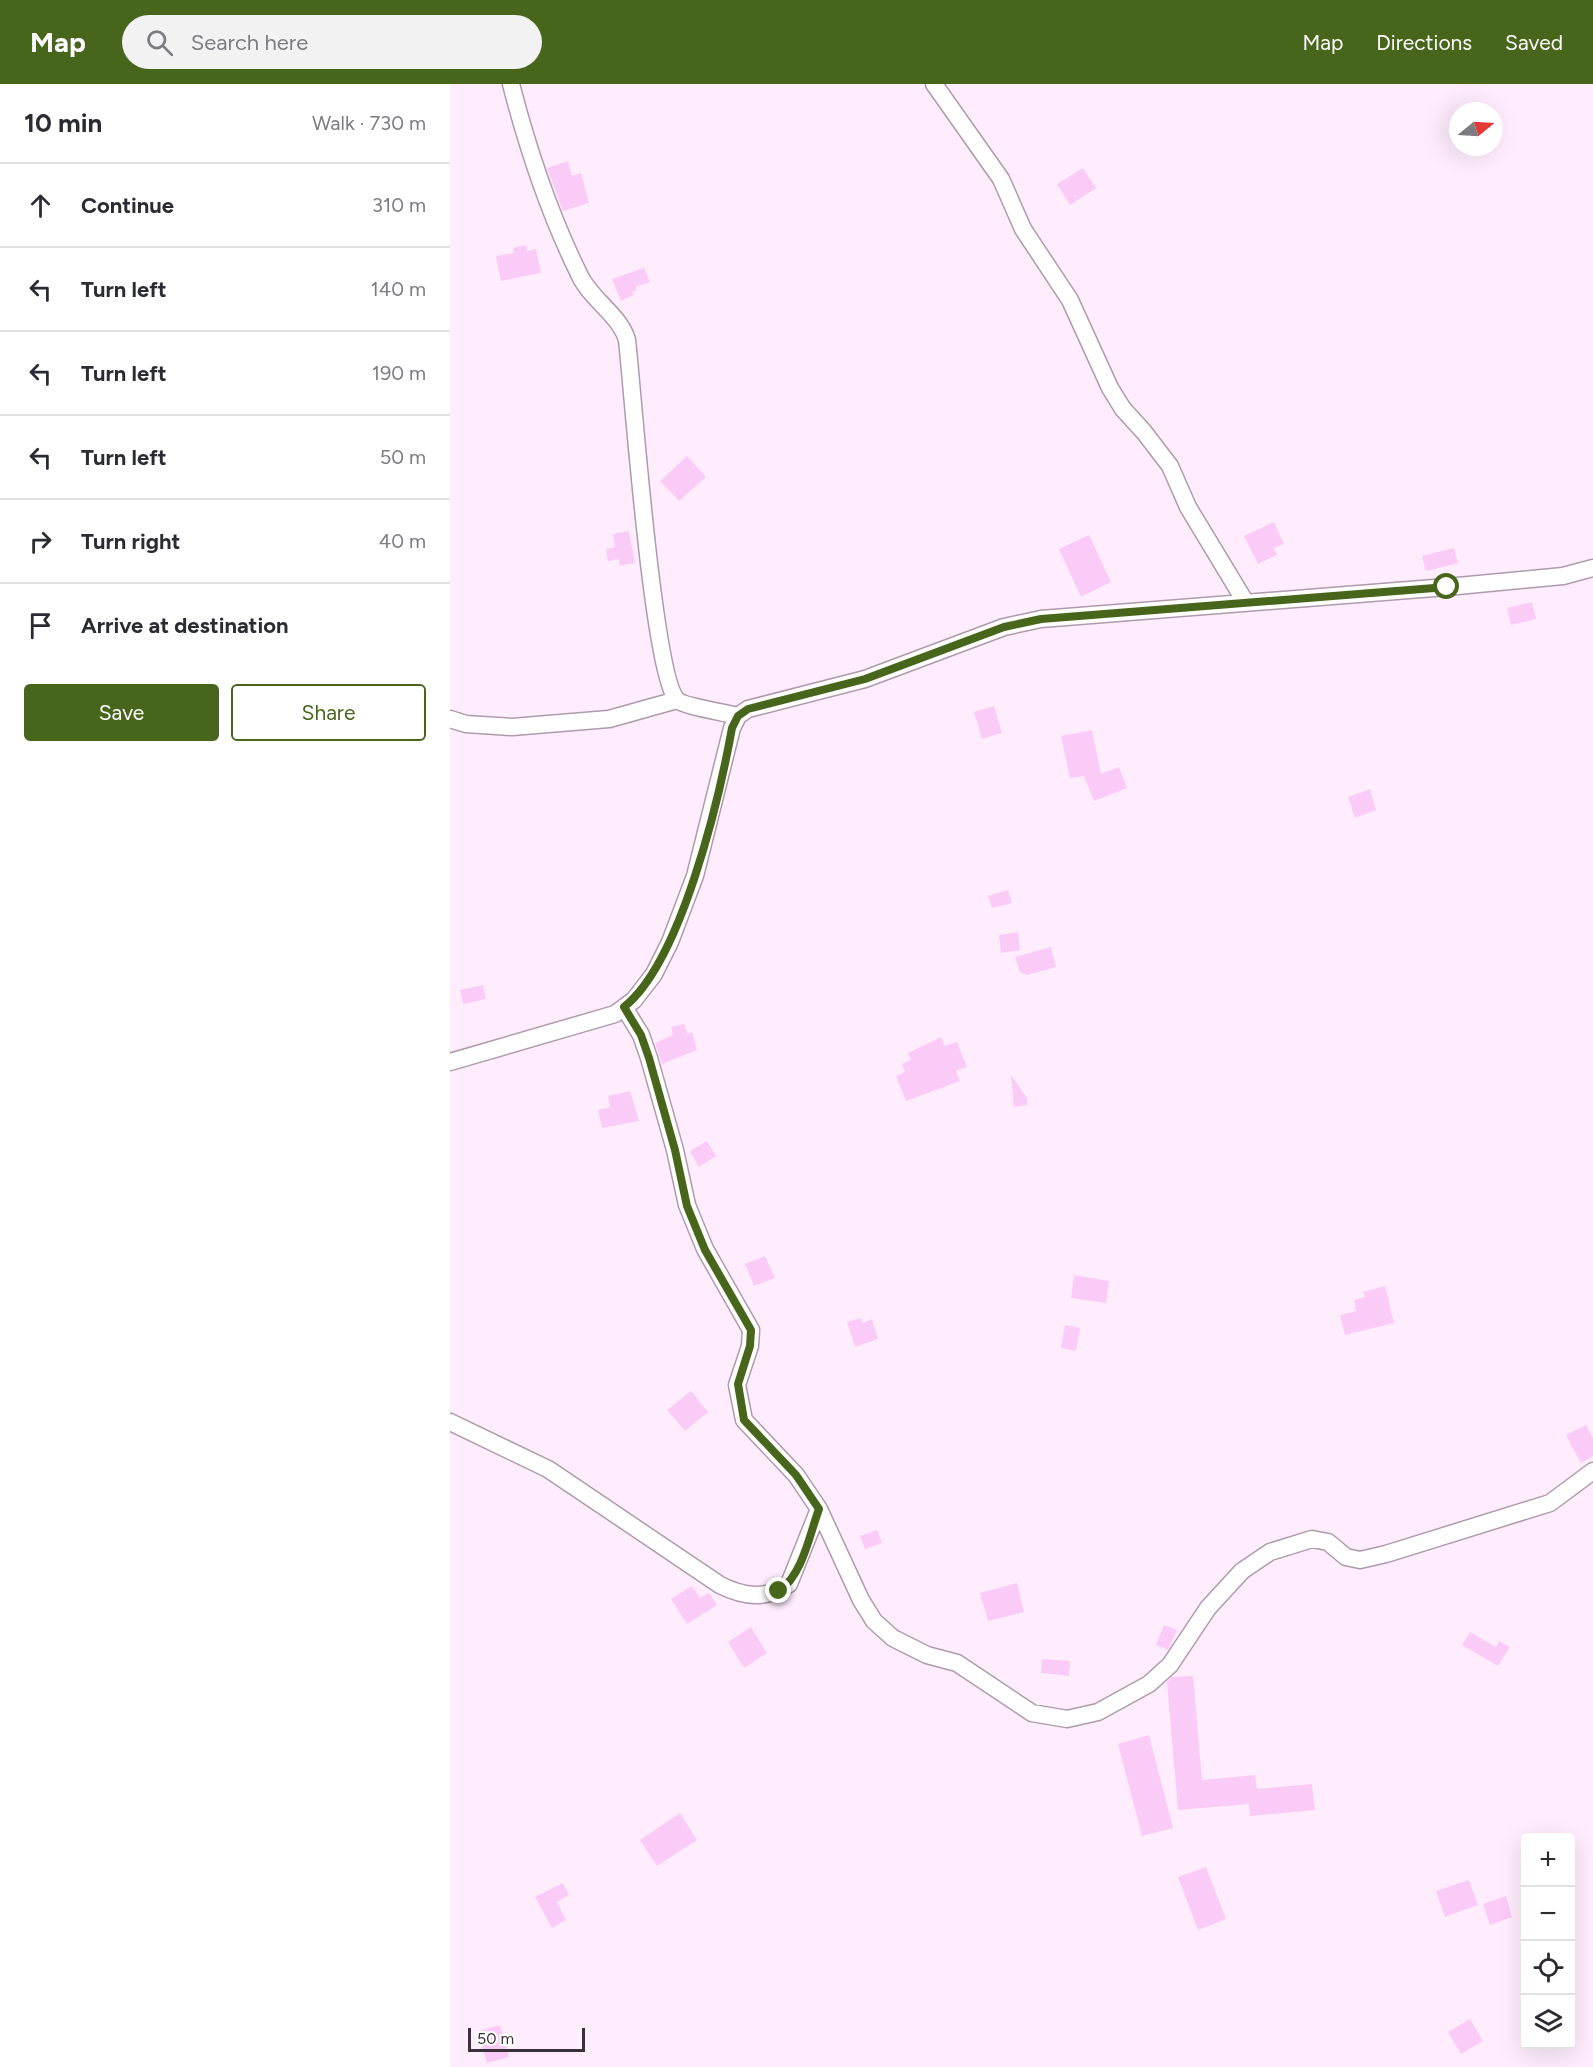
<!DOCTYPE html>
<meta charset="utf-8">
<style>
body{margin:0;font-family:Figtree,sans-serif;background:#f2f2f3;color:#2b2b33}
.controls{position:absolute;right:18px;bottom:18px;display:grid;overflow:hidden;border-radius:6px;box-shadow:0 6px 24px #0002}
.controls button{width:54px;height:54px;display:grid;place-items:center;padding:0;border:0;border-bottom:2px solid #e1e1e2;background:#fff;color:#2b2b33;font:30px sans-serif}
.compass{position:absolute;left:999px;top:18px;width:54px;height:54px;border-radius:50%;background:#fff;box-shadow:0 6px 24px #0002;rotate:72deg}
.scale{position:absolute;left:18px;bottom:15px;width:117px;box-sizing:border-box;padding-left:6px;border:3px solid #393139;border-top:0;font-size:16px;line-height:21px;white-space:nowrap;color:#393139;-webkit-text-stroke:4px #fff;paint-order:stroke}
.stop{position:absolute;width:18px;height:18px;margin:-14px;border:4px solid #48661b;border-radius:50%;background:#fff}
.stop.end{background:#48661b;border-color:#fff;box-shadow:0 2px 6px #0008}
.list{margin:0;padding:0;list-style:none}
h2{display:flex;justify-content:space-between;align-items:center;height:78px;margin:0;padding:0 24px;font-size:26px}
h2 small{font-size:20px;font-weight:400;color:#7c7c81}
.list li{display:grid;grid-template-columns:39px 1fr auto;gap:18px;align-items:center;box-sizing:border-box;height:84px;padding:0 24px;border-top:2px solid #e1e1e2}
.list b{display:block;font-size:22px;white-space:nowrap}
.list em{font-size:20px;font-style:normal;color:#7c7c81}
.actions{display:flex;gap:12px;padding:18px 24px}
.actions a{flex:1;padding:14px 0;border:2px solid #48661b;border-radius:6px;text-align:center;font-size:21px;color:#48661b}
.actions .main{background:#48661b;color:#fff}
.icon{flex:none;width:33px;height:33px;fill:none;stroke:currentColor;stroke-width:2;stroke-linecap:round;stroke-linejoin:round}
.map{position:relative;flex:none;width:1143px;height:1983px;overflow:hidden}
header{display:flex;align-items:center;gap:36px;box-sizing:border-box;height:84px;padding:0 30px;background:#48661b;color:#fff}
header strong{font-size:28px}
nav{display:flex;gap:33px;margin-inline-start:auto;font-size:21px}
.search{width:420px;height:54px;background:#f2f2f3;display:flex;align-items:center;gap:15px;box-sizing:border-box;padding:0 21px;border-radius:33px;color:#7c7c81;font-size:22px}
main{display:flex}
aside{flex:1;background:#fff}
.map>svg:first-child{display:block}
.building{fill:#fbcbf7}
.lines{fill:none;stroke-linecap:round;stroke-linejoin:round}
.street-casing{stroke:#ae9aac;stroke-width:19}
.street{stroke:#fff;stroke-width:16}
.route{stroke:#48661b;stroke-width:8}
</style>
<header>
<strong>Map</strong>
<div class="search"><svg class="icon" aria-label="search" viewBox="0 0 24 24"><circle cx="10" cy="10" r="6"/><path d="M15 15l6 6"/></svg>Search here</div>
<nav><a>Map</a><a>Directions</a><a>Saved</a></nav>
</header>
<main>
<aside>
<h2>10 min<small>Walk · 730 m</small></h2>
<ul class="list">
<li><svg class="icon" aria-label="ahead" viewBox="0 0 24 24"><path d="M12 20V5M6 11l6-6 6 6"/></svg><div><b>Continue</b></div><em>310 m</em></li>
<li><svg class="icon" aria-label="left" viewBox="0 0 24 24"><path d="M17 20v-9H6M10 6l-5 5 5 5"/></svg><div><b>Turn left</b></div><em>140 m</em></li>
<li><svg class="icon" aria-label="left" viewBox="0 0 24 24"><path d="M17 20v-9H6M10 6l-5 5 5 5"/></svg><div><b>Turn left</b></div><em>190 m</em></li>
<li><svg class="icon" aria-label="left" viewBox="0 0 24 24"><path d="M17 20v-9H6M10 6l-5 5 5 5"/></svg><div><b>Turn left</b></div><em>50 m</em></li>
<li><svg class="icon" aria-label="right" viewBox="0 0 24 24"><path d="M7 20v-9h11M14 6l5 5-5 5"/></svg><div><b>Turn right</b></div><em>40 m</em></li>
<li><svg class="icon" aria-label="arrive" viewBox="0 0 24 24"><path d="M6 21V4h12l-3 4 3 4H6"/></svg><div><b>Arrive at destination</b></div></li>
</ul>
<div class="actions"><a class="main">Save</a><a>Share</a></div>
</aside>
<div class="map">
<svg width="1143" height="1983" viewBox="0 0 1143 1983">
<rect width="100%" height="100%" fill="#ffedfd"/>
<path class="building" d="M118,77L122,92L131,89L139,119L113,127L97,84Z
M633,84L646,104L620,121L607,100Z
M76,161L77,167L86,165L91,189L51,197L46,172L64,169L63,164Z
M194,184L200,198L186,203L187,206L182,208L184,211L171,217L162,195Z
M237,372L256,393L229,417L210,397Z
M824,438L834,460L824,464L827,471L808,480L794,452Z
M179,447L185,479L170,482L169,475L158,477L156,465L165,463L163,450Z
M639,451L661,498L631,513L609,465Z
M1004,464L1008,479L976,487L972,472Z
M1082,518L1086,535L1061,541L1057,524Z
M544,622L552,649L532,655L524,628Z
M642,646L651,690L669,683L677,704L644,717L634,692L620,694L611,652Z
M920,705L926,726L905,734L898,713Z
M558,806L562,819L542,824L538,812Z
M568,848L570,866L551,869L549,851Z
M601,863L606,883L577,891L570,888L565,873Z
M33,901L36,915L13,920L10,906Z
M234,940L238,950L242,948L247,966L212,980L205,959L223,951L221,943Z
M491,953L495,962L507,958L517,983L506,987L510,997L456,1017L446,992L455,988L452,980L461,976L458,969Z
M561,991L577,1014V1021L564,1023Z
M180,1007L189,1037L152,1044L148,1026L160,1023L158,1012Z
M257,1057L266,1072L249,1083L240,1067Z
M315,1172L325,1194L304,1202L295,1180Z
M624,1191L659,1197L656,1219L621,1214Z
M935,1202L944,1239L895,1251L890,1231L906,1227L904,1216L915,1213L913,1208Z
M411,1234L413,1239L422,1235L428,1255L405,1263L397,1238Z
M615,1241L630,1244L626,1267L611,1264Z
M241,1307L258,1328L235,1347L217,1326Z
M1136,1341L1143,1354V1372L1131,1379L1116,1351Z
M427,1446L432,1459L415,1465L410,1452Z
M567,1499L574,1528L538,1537L530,1509Z
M242,1502L250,1514L259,1509L267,1521L237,1540L221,1515Z
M714,1541L727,1546L718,1566L706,1561Z
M301,1543L317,1569L294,1584L278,1558Z
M1020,1548L1046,1563L1049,1557L1060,1563L1048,1582L1012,1561Z
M592,1575L620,1577L619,1592L591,1589Z
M743,1592L752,1696L805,1691L807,1705L862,1700L865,1726L800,1732L799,1720L728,1726L717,1598L722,1593Z
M699,1651L723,1744L692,1752L668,1660Z
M230,1729L247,1756L207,1782L190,1756Z
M756,1783L776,1835L748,1846L728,1793Z
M1019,1796L1028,1821L995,1833L986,1807Z
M113,1799L119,1811L107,1818L116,1836L102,1844L85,1813Z
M1056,1812L1062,1833L1040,1841L1033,1820Z
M1020,1935L1033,1957L1011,1970L998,1948Z
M50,1941L59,1973L37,1979L28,1947Z"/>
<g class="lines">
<defs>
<path id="street" d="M61,0C78,66 99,129 129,190C140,215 170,231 177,256C183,309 203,591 227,616C233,622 277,629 288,632
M484,0L551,95L573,145L620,216L660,304L673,325L694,348L720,382L738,423L796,519
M0,635L16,640L62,643L159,635L227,616
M174,923L191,951L199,974L225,1066L237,1121L255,1165L301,1246L300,1262L287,1301L294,1336L346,1391L369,1425L411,1516L424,1537L443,1554L477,1571L507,1579L582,1629L617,1635L648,1628L699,1600L720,1581L758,1524L792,1487L820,1468L862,1455L878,1458L896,1473L910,1476L936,1470L1100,1419L1143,1387
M0,978L165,930L184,916L204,890L220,858L245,792L282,644L288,632L298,625L415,595L554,543L591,535L997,503L1113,492L1143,484
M0,1338L98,1385L270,1501C294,1513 316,1516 339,1500L369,1425"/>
</defs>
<use href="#street" class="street-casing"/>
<use href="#street" class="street"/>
</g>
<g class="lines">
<path class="route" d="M329,1507C353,1490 359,1452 369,1425L346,1391L294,1336L288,1300L300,1262L301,1246L255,1166L237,1122L225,1066L199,974L191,951L174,923C231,878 269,716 282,644L288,632L298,625L415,595L554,543L591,535L997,503"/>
</g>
</svg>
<div class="controls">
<button>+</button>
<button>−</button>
<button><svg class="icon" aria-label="locate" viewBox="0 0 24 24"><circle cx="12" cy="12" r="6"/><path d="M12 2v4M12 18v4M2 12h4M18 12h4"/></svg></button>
<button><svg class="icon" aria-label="layers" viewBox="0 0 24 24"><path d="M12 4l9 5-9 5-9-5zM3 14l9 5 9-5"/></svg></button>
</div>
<svg class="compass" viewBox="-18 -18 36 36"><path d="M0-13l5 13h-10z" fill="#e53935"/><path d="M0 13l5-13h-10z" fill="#7c7c81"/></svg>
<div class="scale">50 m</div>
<div class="stop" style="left:997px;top:503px"></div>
<div class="stop end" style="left:329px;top:1507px"></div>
</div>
</main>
